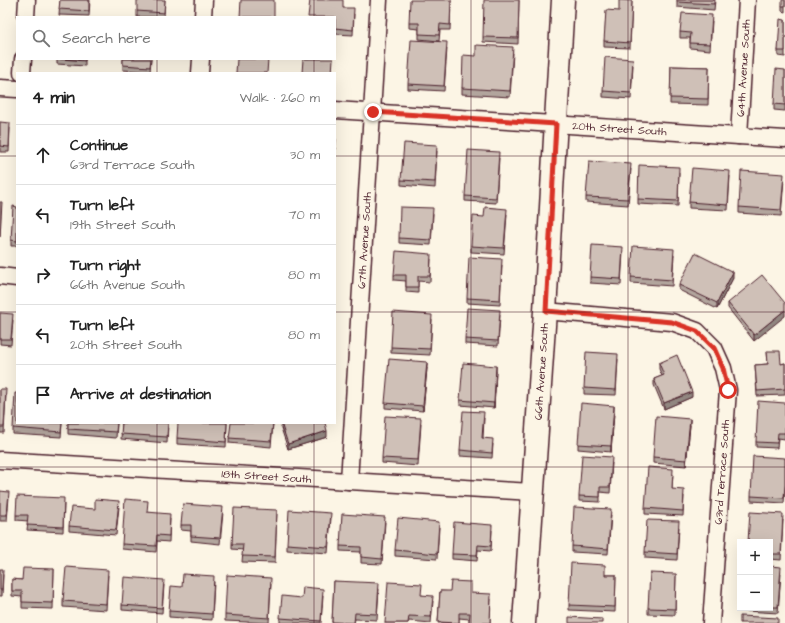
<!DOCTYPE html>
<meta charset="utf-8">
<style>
body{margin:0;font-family:"Architects Daughter",sans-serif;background:#f2f2f2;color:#222}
.controls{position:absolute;right:12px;bottom:12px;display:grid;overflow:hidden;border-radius:0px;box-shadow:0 4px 16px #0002}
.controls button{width:36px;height:36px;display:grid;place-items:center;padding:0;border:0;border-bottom:1px solid #e0e0e0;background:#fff;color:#222;font:20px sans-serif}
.stop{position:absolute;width:12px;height:12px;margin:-9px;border:3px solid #d93025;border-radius:50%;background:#fff}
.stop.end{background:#d93025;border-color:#fff;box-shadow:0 1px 4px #0008}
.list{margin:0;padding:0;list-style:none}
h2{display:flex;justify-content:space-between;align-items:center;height:52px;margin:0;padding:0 16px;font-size:17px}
h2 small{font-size:13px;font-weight:400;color:#767676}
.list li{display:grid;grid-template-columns:26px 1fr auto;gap:12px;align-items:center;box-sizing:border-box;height:60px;padding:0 16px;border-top:1px solid #e0e0e0}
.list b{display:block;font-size:15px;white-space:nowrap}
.list p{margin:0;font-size:13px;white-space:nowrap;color:#767676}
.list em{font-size:13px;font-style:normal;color:#767676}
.icon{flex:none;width:22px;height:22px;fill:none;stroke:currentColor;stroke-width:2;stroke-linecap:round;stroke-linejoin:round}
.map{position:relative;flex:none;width:785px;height:623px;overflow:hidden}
.search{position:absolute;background:#fff;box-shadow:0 4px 16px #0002;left:16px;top:16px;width:320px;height:44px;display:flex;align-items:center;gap:10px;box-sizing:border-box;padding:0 14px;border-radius:0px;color:#767676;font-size:15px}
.panel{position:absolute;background:#fff;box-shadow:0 4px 16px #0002;left:16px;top:72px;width:320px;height:352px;border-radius:0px}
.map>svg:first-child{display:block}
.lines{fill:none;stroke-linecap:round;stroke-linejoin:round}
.street-casing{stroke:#4a1f2b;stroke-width:19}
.secondary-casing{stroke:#4a1f2b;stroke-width:25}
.street{stroke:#fcf5e5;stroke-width:16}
.secondary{stroke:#fcf5e5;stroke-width:22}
.wall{fill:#b2a59d;stroke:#4a1f2b}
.shaded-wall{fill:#918680;stroke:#4a1f2b}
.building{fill:#cfc0b7;stroke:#4a1f2b}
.route{stroke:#d93025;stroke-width:5}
.grid{fill:none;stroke:#4a1f2b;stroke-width:1;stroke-opacity:0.55}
.labels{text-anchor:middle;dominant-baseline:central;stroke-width:3.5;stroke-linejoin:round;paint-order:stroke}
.street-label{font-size:11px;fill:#4a1f2b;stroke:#fcf5e5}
</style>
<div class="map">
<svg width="785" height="623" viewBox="0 0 785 623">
<rect width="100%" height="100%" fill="#fcf5e5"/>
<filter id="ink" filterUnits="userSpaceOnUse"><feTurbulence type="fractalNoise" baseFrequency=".025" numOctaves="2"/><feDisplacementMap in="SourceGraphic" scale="8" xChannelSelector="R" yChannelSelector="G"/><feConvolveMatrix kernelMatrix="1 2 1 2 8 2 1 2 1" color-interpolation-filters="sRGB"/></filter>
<g filter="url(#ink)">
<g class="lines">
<defs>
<g id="street">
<path d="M26,17L27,0"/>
<path d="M203,17L204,0"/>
<path d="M22,73L23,59"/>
<path d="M200,73L201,59"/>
<path d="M0,88L17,89"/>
<path id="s1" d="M335,110L785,139"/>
<path id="s2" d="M739,136L747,0"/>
<path d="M0,276L17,278"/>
<path d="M545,311L672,322L697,331L714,348L723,368L728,390L711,623"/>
<path id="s3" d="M0,460L532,492"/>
<path id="s4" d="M349,481L379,0"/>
</g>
<g id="secondary">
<path id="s5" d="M524,623L545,311L563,0"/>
</g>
</defs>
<use href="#street" class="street-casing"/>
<use href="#secondary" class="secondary-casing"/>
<use href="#street" class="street"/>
<use href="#secondary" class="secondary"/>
</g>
<path class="wall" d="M60,0H90L89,16L59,15Z
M165,0L164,17H137V11Z
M451,0L450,30H440L439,41L419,39V29L409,28V23Z
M519,0L518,44L483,42V37Z
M677,0H715L714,10L677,7Z
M785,0V12L782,11V6Z
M632,1L630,48L604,47V41L619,11Z
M343,8L354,14L353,35L335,34V17Z
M785,20V57L778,56V51Z
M712,21L710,50L690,48V38H680V32Z
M447,48L444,91L408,89V84Z
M513,53L510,97L462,94V88L476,56Z
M57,59H85V66L57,64Z
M123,59H151L150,72L123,70Z
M633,65L631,99L603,97V91Z
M671,66L709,67L708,105L670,104Z
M785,70V111L774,110V104Z
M0,122L10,128L9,152H0Z
M437,151L435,188L401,185V180Z
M499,158L496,203L465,201V196Z
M631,169L628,205L586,202V197Z
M679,172L678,206L638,204V199Z
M730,176L728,210L689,208V202Z
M784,179L781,216L739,213V207Z
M17,207V246H11V240Z
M433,214L431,245L399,243V238Z
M507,214L504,254L471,252V246L484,217Z
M623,252L621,285L590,283V277Z
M674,255L672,286L631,283V277Z
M431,259L430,282L418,281V293L406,292V281L394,280V275Z
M502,265L500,305L467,303V298Z
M733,278L717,309L679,290V285Z
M728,303H785L754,341L728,308Z
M0,313L13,320L11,345L0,344Z
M500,315L498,346L465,344V339Z
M432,320L430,355L391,353V347Z
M767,351L781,364L785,363V395L757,396L755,365L768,364Z
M618,359L616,395L584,394V388Z
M659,363L692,397L664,409L654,385V379L662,376L659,369Z
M427,368L423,411L385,408V403Z
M496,371L494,408L460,405V400Z
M0,389L6,395L4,433H0Z
M785,403V439L778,438L777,448L756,447V442Z
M614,412L611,452L578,449V444Z
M484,418L483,438L493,444L492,458L460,456V450Z
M17,423H62L61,437L13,434V428Z
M68,423H117L116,438L68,434Z
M122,423H168L167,443L121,439Z
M227,423L226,447L177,444V438Z
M273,423L271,447L229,443V438Z
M281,423L327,437L288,449L281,428Z
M421,424L418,466L382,463V458Z
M690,425L686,466L653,463V457Z
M785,458V490L784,503L751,501V496Z
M612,463L610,493L600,492V502L579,501V496Z
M673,474L672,489L684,496L683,516L645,514V508Z
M0,491L9,497L7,521H0Z
M64,504L63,532L27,530L28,521L16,520V515Z
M119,507L116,535L69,531V526L95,509Z
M277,510L275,563L242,562L243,550L232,549V544Z
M148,512L170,519L169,542L157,541L156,552L122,549V544Z
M223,512L220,544L191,541V531L181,530V525Z
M611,515L608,554L572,552V546Z
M331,518L328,553L287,550V544Z
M783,520L781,560L770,559V542Z
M385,522L382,564L361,563V552L340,551V546Z
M439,527L437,559L395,556V550Z
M679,527L677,560L645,558V552Z
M492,530L491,551L478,550L477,561L452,559V554Z
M770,566L781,573L778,613L746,611V608H770Z
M0,569L3,575L2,596H0Z
M54,569L53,609L22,608V597L12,596V579L22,580Z
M676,574L675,615L648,614V608Z
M108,575L106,610L63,607V601Z
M605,575H616L615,612L569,610V605Z
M334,581L379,589L377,620L355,619L354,623H332Z
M214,582L212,620L169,617V611L182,587Z
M271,584L269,623L225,621V615Z
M164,585L162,613L122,610V605Z
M440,591L471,593L491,599L490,623H469V619L459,618V623H438Z
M323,595L321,623H280V618L302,598Z
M422,595L433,601L431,623L409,621L408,623H385Z"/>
<path class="shaded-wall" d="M733,272V278L717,309V303Z
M785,310V316L754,341V335Z
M427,362V368L423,411V406Z
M496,366V371L494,408V403Z
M692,392V397L664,409V403Z
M614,406V412L611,452V446Z
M690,419V425L686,466V460Z
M327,431V437L288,449V444Z"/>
<path class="building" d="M60,0H89V11L59,9Z
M137,0H165L164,13L137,11Z
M241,0H274V17H240Z
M310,0H343V8H354L353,30L335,28V17H308Z
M410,0H451L450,25L440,24L439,35L419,34V23H409Z
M484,0H519L518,38L483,37Z
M619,0L632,1L630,43L604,41L606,10L619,11Z
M677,0H714V4L677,2Z
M782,0H785V6H782Z
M682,13L712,15L710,44L690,43L691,33L680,32Z
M780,19L785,20V51H778Z
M411,40L447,42L444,86L408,84Z
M476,45L513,47L510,91L462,88L463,55L476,56Z
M605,57L633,59L631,93L603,91Z
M61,59H85V61Z
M123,59H151L150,67L123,65Z
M237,59H268L267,73H236Z
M303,59H333L332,73H302Z
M671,66L709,67L708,99L670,98Z
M776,69L785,70V105L774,104Z
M0,122L10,123L9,147L0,146Z
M335,139H336L335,154Z
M404,143L437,145L435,182L401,180Z
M468,150L499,152L496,198L465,196Z
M589,161L631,164L628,199L586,197Z
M639,165L679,167L678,201L638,199Z
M692,168L730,171L728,205L689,202Z
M741,171L784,174L781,210L739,207Z
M0,202H2L0,237Z
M13,206L17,207V241L11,240Z
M400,207L433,208L431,240L399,238Z
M485,207L507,209L504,248L471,246L473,216L484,217Z
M592,245L623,247L621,279L590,277Z
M633,246L674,249L672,280L631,277Z
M396,251L431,254L430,276H418V287H406V275H394Z
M695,253L733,272L717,303L679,285Z
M469,257L502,259L500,300L467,298Z
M762,275L785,303V310L754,335L728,303Z
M467,308L500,310L498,341L465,339Z
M393,312L432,315L430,349L391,347Z
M0,313L13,314L11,339H0Z
M767,351H780L781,364L785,363V389L757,391L755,365L768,364Z
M586,352L618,354L616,390L584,388Z
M677,355L692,392L664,403L654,379L664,375L659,363Z
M389,359L427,362L423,406L385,403Z
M463,363L496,366L494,403L460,400Z
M0,389H6L4,427H0Z
M15,393H17V423H62L61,432L13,428Z
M758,401L785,403V433H778L777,443L756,442Z
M581,403L614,406L611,446L578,444Z
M463,411L484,412L482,438L493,439L492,453L460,450Z
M385,416L421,418L418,460L382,458Z
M656,416L690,419L686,460L653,457Z
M68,423H117L116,432L68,429Z
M122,423H168L167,437L121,434Z
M178,423H227L226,442L177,438Z
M231,423H273L271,441L229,438Z
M281,423H325L327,431L288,444Z
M582,455L612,457L610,487H600V497L579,496Z
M753,456L785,458V485L784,498L751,496Z
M648,467L673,469L672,489L684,490L683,511L645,508Z
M0,491L9,492L7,515H0Z
M17,496L64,498L63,527L27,525L28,515H16Z
M95,499L119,501L116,530L69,526L71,507L95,509Z
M125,499L148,501L147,512L170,514L169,536L157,535L156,546L122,544Z
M183,504L223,507L220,538L191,536V525H181Z
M574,507L611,509L608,549L572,546Z
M234,508L277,510L275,557L242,556L243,544H232Z
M289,510L331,513L328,547L287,544Z
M750,512L783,514L781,554H770V542H748Z
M342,514L385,517L382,559L361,557V547L340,546Z
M398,518L439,522L437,554L395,550Z
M647,520L679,521L677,554L645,552Z
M454,522L492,525L491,546L478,545L477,555L452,554Z
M571,563L605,565V575H616L615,607L569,605Z
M770,566L781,567L778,607H770Z
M66,567L108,570L106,604L63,601Z
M23,568L54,569L53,603L22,602V591H12V579L22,580Z
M0,569H3L2,590H0Z
M650,573L676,574L675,609L648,608Z
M183,574L214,576L212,614L169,611L171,586L182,587Z
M227,575L271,578L269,618L225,615Z
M124,577L164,580L162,608L122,605Z
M334,581L379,583L377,614L355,613L354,623L332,622Z
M451,581L471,582V593L491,594L490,623H469L470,613H459V623L438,622L440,591H450Z
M388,582L422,584L421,595L433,596L431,617L409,616L408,623H385Z
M303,587L323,589L321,621L280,618L282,596L302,598Z
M740,616L778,618V623H740Z
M569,617L602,619V623H569Z"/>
</g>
<g class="lines" filter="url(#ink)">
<path class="route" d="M373,112L556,124L546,311L672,322L697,331L714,348L723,368L728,390"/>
</g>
<path class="grid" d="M157,0V17M314,0V17M471,0V623M628,0V623M157,59V73M314,59V73M0,156H17M335,156H785M0,312H17M335,312H785M157,423V623M314,423V623M0,467H785"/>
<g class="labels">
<g class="street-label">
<text stroke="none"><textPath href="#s2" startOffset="68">64th Avenue South</textPath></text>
<text stroke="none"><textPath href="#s1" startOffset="285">20th Street South</textPath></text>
<text stroke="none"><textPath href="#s4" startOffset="241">67th Avenue South</textPath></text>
<text stroke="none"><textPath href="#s5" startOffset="252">66th Avenue South</textPath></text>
<text transform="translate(722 472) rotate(-86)">63rd Terrace South</text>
<text stroke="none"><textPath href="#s3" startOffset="267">18th Street South</textPath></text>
</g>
</g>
</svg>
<div class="controls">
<button>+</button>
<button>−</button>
</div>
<div class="stop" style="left:728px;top:390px"></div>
<div class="stop end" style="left:373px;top:112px"></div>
<div class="search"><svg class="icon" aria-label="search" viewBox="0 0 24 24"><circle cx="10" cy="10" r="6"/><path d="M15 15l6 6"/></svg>Search here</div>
<section class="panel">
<h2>4 min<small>Walk · 260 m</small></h2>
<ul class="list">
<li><svg class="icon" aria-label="ahead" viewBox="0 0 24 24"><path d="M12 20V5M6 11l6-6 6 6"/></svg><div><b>Continue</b><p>63rd Terrace South</p></div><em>30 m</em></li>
<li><svg class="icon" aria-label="left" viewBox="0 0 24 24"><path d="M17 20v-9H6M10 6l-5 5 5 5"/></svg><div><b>Turn left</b><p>19th Street South</p></div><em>70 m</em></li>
<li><svg class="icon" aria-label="right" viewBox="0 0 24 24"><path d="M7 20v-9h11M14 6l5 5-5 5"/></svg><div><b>Turn right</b><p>66th Avenue South</p></div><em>80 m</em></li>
<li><svg class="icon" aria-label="left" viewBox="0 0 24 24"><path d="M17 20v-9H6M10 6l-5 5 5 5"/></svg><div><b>Turn left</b><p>20th Street South</p></div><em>80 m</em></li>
<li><svg class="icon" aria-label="arrive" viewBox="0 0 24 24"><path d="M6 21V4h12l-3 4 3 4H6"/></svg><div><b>Arrive at destination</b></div></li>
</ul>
</section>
</div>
